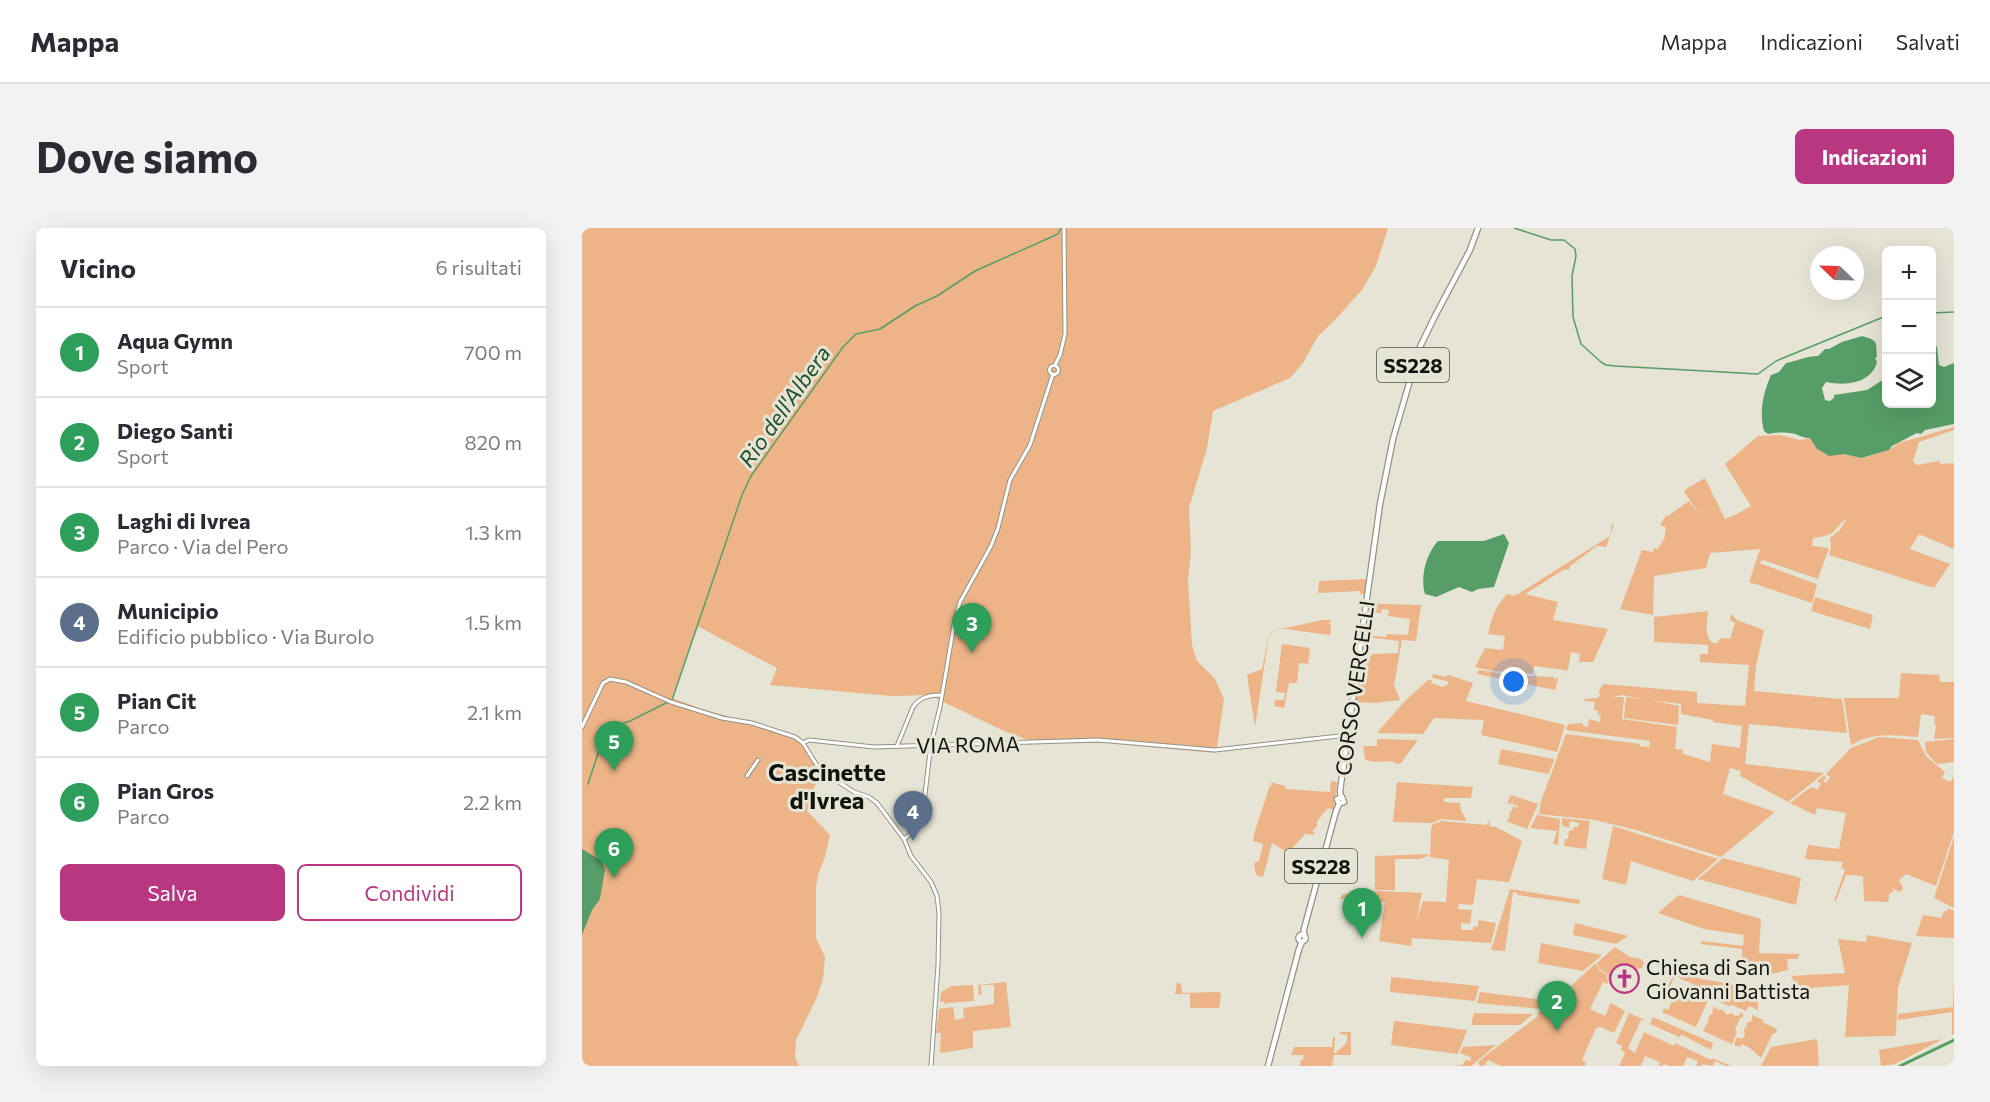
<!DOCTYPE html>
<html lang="it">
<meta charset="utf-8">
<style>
body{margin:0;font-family:Commissioner,sans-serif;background:#f2f2f3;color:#2b2b33}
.controls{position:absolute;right:18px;top:18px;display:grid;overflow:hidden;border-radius:9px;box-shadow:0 6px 24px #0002}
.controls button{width:54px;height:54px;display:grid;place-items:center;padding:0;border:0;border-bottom:2px solid #e1e1e2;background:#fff;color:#2b2b33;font:30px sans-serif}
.compass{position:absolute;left:1228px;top:18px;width:54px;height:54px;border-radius:50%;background:#fff;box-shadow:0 6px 24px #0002;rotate:293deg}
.you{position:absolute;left:932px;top:454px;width:21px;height:21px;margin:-15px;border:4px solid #fff;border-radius:50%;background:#1a73e8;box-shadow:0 0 0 9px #1a73e833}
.badge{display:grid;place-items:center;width:39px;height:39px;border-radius:50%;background:#b93780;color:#fff;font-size:20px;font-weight:700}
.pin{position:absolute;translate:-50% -50px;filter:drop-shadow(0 2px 3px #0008)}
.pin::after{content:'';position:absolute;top:32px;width:21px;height:18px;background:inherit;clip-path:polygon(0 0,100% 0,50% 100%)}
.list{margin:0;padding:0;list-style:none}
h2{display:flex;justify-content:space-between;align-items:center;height:78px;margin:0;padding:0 24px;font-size:26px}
h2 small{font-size:20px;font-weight:400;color:#7c7c81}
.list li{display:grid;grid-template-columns:39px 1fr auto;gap:18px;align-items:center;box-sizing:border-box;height:90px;padding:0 24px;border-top:2px solid #e1e1e2}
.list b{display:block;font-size:22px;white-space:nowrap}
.list p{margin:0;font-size:20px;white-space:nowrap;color:#7c7c81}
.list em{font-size:20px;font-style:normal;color:#7c7c81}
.actions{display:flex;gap:12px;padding:18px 24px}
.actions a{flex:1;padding:14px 0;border:2px solid #b93780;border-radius:9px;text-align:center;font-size:21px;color:#b93780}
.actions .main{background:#b93780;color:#fff}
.icon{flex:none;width:33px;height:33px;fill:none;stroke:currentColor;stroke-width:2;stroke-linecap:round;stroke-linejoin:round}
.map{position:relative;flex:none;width:1372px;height:838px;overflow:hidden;border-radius:9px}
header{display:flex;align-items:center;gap:36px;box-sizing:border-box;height:84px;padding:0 30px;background:#fff;border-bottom:2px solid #e1e1e2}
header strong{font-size:28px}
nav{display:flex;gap:33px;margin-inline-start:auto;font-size:21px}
.intro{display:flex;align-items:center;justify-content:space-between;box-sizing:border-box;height:144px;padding:0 36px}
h1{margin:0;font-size:42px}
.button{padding:15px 27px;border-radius:9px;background:#b93780;color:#fff;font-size:21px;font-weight:700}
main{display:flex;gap:36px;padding:0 36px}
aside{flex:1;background:#fff;border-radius:9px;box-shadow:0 6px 24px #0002}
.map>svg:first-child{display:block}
.green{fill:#edb488;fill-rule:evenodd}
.water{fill:#579d67}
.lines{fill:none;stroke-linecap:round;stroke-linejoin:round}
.stream{stroke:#579d67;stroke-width:1.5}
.canal{stroke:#579d67;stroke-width:3}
.tertiary-casing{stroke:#939284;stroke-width:5}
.primary-casing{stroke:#939284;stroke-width:7}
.tertiary{stroke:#fff;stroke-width:3}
.primary{stroke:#fff;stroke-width:4.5}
.labels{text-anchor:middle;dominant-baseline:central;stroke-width:6;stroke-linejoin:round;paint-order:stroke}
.shield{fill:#e5e4d5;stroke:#525249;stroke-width:1.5}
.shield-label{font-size:20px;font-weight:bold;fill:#13130d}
.street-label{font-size:21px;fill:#13130d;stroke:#e5e4d5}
.poi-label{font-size:21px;fill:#13130d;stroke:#e5e4d5;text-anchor:start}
.water-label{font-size:22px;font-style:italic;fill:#1d502b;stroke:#e5e4d5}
.quarter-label{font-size:24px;font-weight:bold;fill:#13130d;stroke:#e5e4d5}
</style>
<header>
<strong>Mappa</strong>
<nav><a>Mappa</a><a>Indicazioni</a><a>Salvati</a></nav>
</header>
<div class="intro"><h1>Dove siamo</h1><a class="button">Indicazioni</a></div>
<main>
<aside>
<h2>Vicino<small>6 risultati</small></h2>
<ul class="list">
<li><span class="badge" style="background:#2e9e5b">1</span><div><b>Aqua Gymn</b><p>Sport</p></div><em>700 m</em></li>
<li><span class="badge" style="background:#2e9e5b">2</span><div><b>Diego Santi</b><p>Sport</p></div><em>820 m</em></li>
<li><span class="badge" style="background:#2e9e5b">3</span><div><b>Laghi di Ivrea</b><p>Parco · Via del Pero</p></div><em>1.3 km</em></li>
<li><span class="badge" style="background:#5c6f8a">4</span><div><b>Municipio</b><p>Edificio pubblico · Via Burolo</p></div><em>1.5 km</em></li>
<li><span class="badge" style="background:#2e9e5b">5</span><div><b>Pian Cit</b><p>Parco</p></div><em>2.1 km</em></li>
<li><span class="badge" style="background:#2e9e5b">6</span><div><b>Pian Gros</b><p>Parco</p></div><em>2.2 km</em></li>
</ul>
<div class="actions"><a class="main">Salva</a><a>Condividi</a></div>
</aside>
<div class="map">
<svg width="1372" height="838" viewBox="0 0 1372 838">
<rect width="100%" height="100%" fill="#e5e4d5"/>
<path class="green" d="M0,0H806L794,38L780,62L752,93L736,108L721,135L708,150L631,183L625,220L607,280L609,324L606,351L610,417L615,433L633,451L642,471L634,525L526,515H454L422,503L347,467L310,468L188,457L195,440L115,398L90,470L120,481L217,508L241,543L230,563L225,583L248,607L243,629L236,647L234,659V710L243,729L241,750L235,769L214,812L213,829L217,838H0Z
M1372,199V202L1337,214L1331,233L1335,237L1357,233L1358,236L1372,235V321L1337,306L1328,321L1368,336L1352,360L1247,327L1249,318L1248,310L1258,302L1265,290C1248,304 1256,307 1231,310L1230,318L1247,320L1236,351L1181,332L1177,335L1235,356L1230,375L1167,354L1178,321L1128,325L1124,340L1072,348L1071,387L1038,381L1060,322L1071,324L1072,320L1075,321L1080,315L1079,312L1082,313L1084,299L1078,297L1084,287L1086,288L1107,273L1121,293L1102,263L1104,261L1123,250L1143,291L1153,287L1169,278L1143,236L1176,208L1198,207L1218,212L1229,210L1235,220L1244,227L1262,226L1279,230L1307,222L1317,215Z
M1030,296L1032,297L1024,319L1015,318L988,338L987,342L983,341L943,366L976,374L971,392L1026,401L1011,434H997L998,426L989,424L986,442H984L983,448V442L952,438L951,446L910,443L893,439L903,420L921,422L923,408L906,406C910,389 913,378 925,366L931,368L936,366L1028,308Z
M785,351L782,366L779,367L778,363L736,365L737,353Z
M1233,369L1291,387L1288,401L1229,383Z
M787,374L800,376L839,377L834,413L820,412L812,457L818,472L793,475L773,474L780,429L787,430L791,426L816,425L817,413L785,409L783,424L788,426L780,425L783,407L804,409L805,406L826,407L828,391L806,388L807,382L800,381L799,385H788L785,403H783Z
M1126,383C1125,393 1122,409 1131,415H1135L1139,410L1148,411L1153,395L1148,392L1149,386L1155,392L1182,402L1174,438L1172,463L1260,471L1265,505L1167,496L1163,536L1242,545L1206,574L1158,548L1159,543L1148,540L1141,566L1193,584L1139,629L1054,602L1013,592L957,586L959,573L984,506L1058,516V518L1067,519L1068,513L984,502L986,496L1001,495V498L1006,499L1007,491L1018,494L1019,487H1016V483L1012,482L1013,474L1002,473L1003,471L1015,470L1018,468L1017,463L1021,456L1115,464V475L1163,478L1167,437L1118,434V426H1126V417L1072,414V389ZM1041,467L1064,472L1044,469L1042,490L1096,497L1097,478L1069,472L1099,476V486L1131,492V494L1160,498L1158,520L1130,516L1128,534L1101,526V522L1093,521L1095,499L1040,491L1042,469H1029Z
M740,392H750L747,395L749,398L748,407L696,400L687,407L673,499L665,447L680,441L687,406L696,400H704Z
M700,416L728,420L726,436L717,435L715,455H707L702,480L692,478L693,472H702L703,465L694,464Z
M897,442L929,447L972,449V455L973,450L976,451L973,462L895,446Z
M1319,445L1357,447L1358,454H1372V510L1352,511L1354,498L1352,495L1353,488L1339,486L1336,509C1311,507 1291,504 1269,517L1262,470H1317Z
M852,446L863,449L866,447L891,455L884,473L983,497L975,524L899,507L902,492L852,490L841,506L795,505L822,474L846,452H850L849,455L861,459L866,456L867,454L849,449Z
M1297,509L1336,512L1344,528L1363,544L1360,550L1368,554L1372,549V604L1354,658L1324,646L1317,652L1321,660L1319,663L1317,664L1310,660L1312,664H1308L1306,674L1282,673L1281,648L1264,647L1254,673H1252L1263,642L1259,640L1261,634L1223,631L1226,617L1257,621L1264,585L1235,580L1233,587L1208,575L1226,561L1231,559L1235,562L1239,556L1235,553L1242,547L1244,550L1241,553L1244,555L1248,549L1244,546L1269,520Z
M795,511L836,512L819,535L815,536C806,530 793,537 783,531L781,518H795Z
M1372,511V534L1355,536L1344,524L1343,514Z
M919,521L972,531V532L967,545L966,546L916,536Z
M749,553L755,554C753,570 753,588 745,603L751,582L746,580L735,593V598L730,604H732V607L723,606L706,625L690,615L681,649L674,647L672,635L677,633L681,616L671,613L672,606L688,557L690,558L689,554L703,558V561L748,564Z
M815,554L891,559L889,570H862V574L878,575L879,582L885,593L859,591L850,595L811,594Z
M929,567L956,576L945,601L924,593L927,591L928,583H930L931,578L935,580L936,578L930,576L931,571L929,576L925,575Z
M955,587L978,591L976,617L971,616L975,603L948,600Z
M980,590L1008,593L1004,621L982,618L983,611H986L987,603L991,602L992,599H996L997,595L988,593L987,600L980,597Z
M908,592L907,598L914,599L940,613L927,654L895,651L891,677L877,676L876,681L890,682L888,696L879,695V702H891L892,698L896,699V692L914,695L909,715L830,710L829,718L797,713L803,674H794L793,670L757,671L761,666L799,663L840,665L834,694L841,673L864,674L867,632L848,629L849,601L851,596L860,593L904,597Z
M1031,598L1136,631L1111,653L1049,633L1044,657L1020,651Z
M1372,609V680L1352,670Z
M847,626L846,628L838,631H813V662H793V628Z
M1141,630L1219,650L1214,677L1116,651Z
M928,661L998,672L997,676L936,667L935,665L931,664L923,723L909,722Z
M1097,667L1179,691L1177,725L1218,726L1215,731H1205L1206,742L1189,746H1173L1176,736L1160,734V721L1119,716V713L1161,718L1162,707L1122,701L1076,685Z
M1366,680L1372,683V710L1334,708L1341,687L1359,690L1362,683H1365Z
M993,695L1046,708L1034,716L991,707Z
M1285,707L1330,715L1316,760L1314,805L1313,808L1263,809L1267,757L1216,761L1209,748L1263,745L1256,711L1284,714Z
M959,715L1020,727L1001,743L956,735Z
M1033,719L1048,729L1059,731L1062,734L1060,741L1058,740L1054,742L1049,740L1041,741L1036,753L1033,752L1031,754L1032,756L1033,753L1037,756L1036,760L1027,756L1026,747L1017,740L1015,735Z
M1014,735L1017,742L1025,747L1026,756L1021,754L1008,781L1023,788L1029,775L1043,783L1032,805L1018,799L1014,800L1000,832L1004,834L1003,838H919L906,832L902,838H898L896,834L902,829L956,788L955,786L977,766H980Z
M1095,741L1119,751L1154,757L1152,764L1176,775V782L1167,778L1164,783L1150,777L1147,778L1134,772L1130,774L1127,773L1129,769L1128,768L1114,799L1080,784L1082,780L1086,782L1097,757L1125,772L1128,764L1093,748L1085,764L1084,760L1079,756L1086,758Z
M1372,746V806L1370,807V784L1316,792V786L1371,779Z
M809,749L897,758L893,773L808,764Z
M424,754L429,799L391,803V820L358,825L359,805H354L357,781L371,779L373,792L382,790L381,780L412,776V757H399L400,767H397L396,757Z
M595,754L599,756L600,765L637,764L639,766L637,780H608V766H593Z
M391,757L392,773L365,775L364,777L361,773L358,774L359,764L370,758Z
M898,764L969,773L961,781L895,775Z
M1132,778L1136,782H1141L1145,787L1150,785L1153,788L1158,787L1159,784L1161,785V789L1158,790L1153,802L1155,804L1150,816L1121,803L1125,795L1127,794L1126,793L1127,788L1131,785L1130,784Z
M892,785L951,786L938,797H889Z
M1047,785L1063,792H1059L1046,820L1053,825L1062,804L1092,818L1093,815L1129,832L1130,830L1149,838H1144L1133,833L1131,838L1121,836L1119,838H1114L1116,833L1105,829L1101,838H1087L1082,836L1080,838H1077L1078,834L1063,828L1059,838H1037L1043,825L1039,822L1040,818L1034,815Z
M1170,787L1181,792L1180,794L1195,801L1194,805H1191L1179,830L1168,820L1160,816L1158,819L1152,817L1155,809L1159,811L1163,808L1162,801L1165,798L1164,795L1170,793Z
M1071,789L1131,815L1129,822L1100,807L1097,809L1068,796Z
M812,793L885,802L876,826L809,817Z
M758,804H769V827H752L750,838H718L719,832L722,831L721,827H709L712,819H750L751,809H753L752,825H754C758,819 767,818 765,807L758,806Z
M1235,811L1237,838H1179L1189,819Z
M1361,811L1313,836L1299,838L1297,822Z
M914,817L889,838H872L880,837L884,832L889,833L888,829L878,825L881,819Z"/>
<path class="water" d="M1280,108C1296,113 1294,112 1295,129L1293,130L1295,134C1289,156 1263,158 1244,154L1240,160L1243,172L1248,173L1252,170V167L1285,162L1304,150V176H1350V114L1355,119L1357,137L1362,139L1372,135V196L1343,202L1339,206L1335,205L1310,218L1307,222L1279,230L1262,226L1247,228L1235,221L1228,210C1221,210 1219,208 1213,206C1205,204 1194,204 1186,206L1182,203C1177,183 1181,166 1189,147L1197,144L1204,135C1215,133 1224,128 1236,128L1243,121H1247L1260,114Z
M922,306L927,315L912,359L896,361L890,364L877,359L854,369L843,366C838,349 844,326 856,313H902Z
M0,621L18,632L23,641L18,671L10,682L0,707Z"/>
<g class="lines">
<path class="stream" d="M932,0L969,12H982L993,21L994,28L990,48L991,89L999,116L1019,134L1024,137L1033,138L1176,146L1194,133L1304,88
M1350,85L1372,84
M6,556L21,510L30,499L48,493L90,472L160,267L169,248L261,119L274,106L298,101L333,78L355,68L393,43L476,6L479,0"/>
<path class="canal" d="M1318,838L1372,812"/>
<defs>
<path id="tertiary" d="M473,137L478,127L483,106L482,0
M467.5 142a4.5 4.5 0 1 1 9 0a4.5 4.5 0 1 1-9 0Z
M0,499L21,455L28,451L44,454L89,474L140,490L170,495L213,509L221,515L236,539L243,545L272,564L287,569L295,575L322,611L329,628L349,654L355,668L357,685L356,737L349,838
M221,515L227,512L292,519L516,512L633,522L766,507
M315,518L331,479C338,469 347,467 360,467
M165,548L176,532
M322,611L335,601L341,583L349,516L358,479L373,391L378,374L409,318L416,300L428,252L448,217L471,146"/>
<path id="primary" d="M759,569L758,563L798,276L811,211L837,121L853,88L888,22L896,0
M716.5 710a3.5 3.5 0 1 1 7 0a3.5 3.5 0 1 1-7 0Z
M722,708V701L754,583L757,576L762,574L760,569L755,571L757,576
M686,838L717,721L720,714"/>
</defs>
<use href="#tertiary" class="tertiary-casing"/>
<use href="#primary" class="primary-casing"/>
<use href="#tertiary" class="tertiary"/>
<use href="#primary" class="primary"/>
</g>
<defs>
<symbol id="church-ring" viewBox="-11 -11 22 22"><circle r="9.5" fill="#e5e4d5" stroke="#b93780" stroke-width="1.5"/><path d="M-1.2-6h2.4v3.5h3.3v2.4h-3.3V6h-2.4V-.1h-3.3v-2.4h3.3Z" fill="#b93780"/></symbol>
</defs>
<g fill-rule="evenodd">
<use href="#church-ring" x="1026" y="734" width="33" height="33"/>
</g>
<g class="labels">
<g class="shield">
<rect x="795" y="120" width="72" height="34" rx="4.5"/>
<rect x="703" y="621" width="72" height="34" rx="4.5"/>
</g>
<g class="shield-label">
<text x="831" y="137">SS228</text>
<text x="739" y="638">SS228</text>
</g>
<g class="street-label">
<text transform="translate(772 460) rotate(-82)">CORSO VERCELLI</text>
<text transform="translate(386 516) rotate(-1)">VIA ROMA</text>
</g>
<g class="poi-label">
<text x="1064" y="738">Chiesa di San<tspan x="1064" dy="24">Giovanni Battista</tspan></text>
</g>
<g class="water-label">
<text transform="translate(202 178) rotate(-55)">Rio dell'Albera</text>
</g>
<g class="quarter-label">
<text x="245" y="543">Cascinette<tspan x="245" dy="28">d'Ivrea</tspan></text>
</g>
</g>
</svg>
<div class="controls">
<button>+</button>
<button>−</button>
<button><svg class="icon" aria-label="layers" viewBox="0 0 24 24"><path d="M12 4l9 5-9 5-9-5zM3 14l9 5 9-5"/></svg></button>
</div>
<svg class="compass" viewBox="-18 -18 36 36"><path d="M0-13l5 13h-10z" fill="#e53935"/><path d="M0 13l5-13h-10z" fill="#7c7c81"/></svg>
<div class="you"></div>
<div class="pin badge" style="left:780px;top:710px;background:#2e9e5b">1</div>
<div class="pin badge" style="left:975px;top:803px;background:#2e9e5b">2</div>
<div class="pin badge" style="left:390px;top:425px;background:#2e9e5b">3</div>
<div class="pin badge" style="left:331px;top:613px;background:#5c6f8a">4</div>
<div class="pin badge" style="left:32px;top:543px;background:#2e9e5b">5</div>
<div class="pin badge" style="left:32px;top:650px;background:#2e9e5b">6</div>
</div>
</main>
